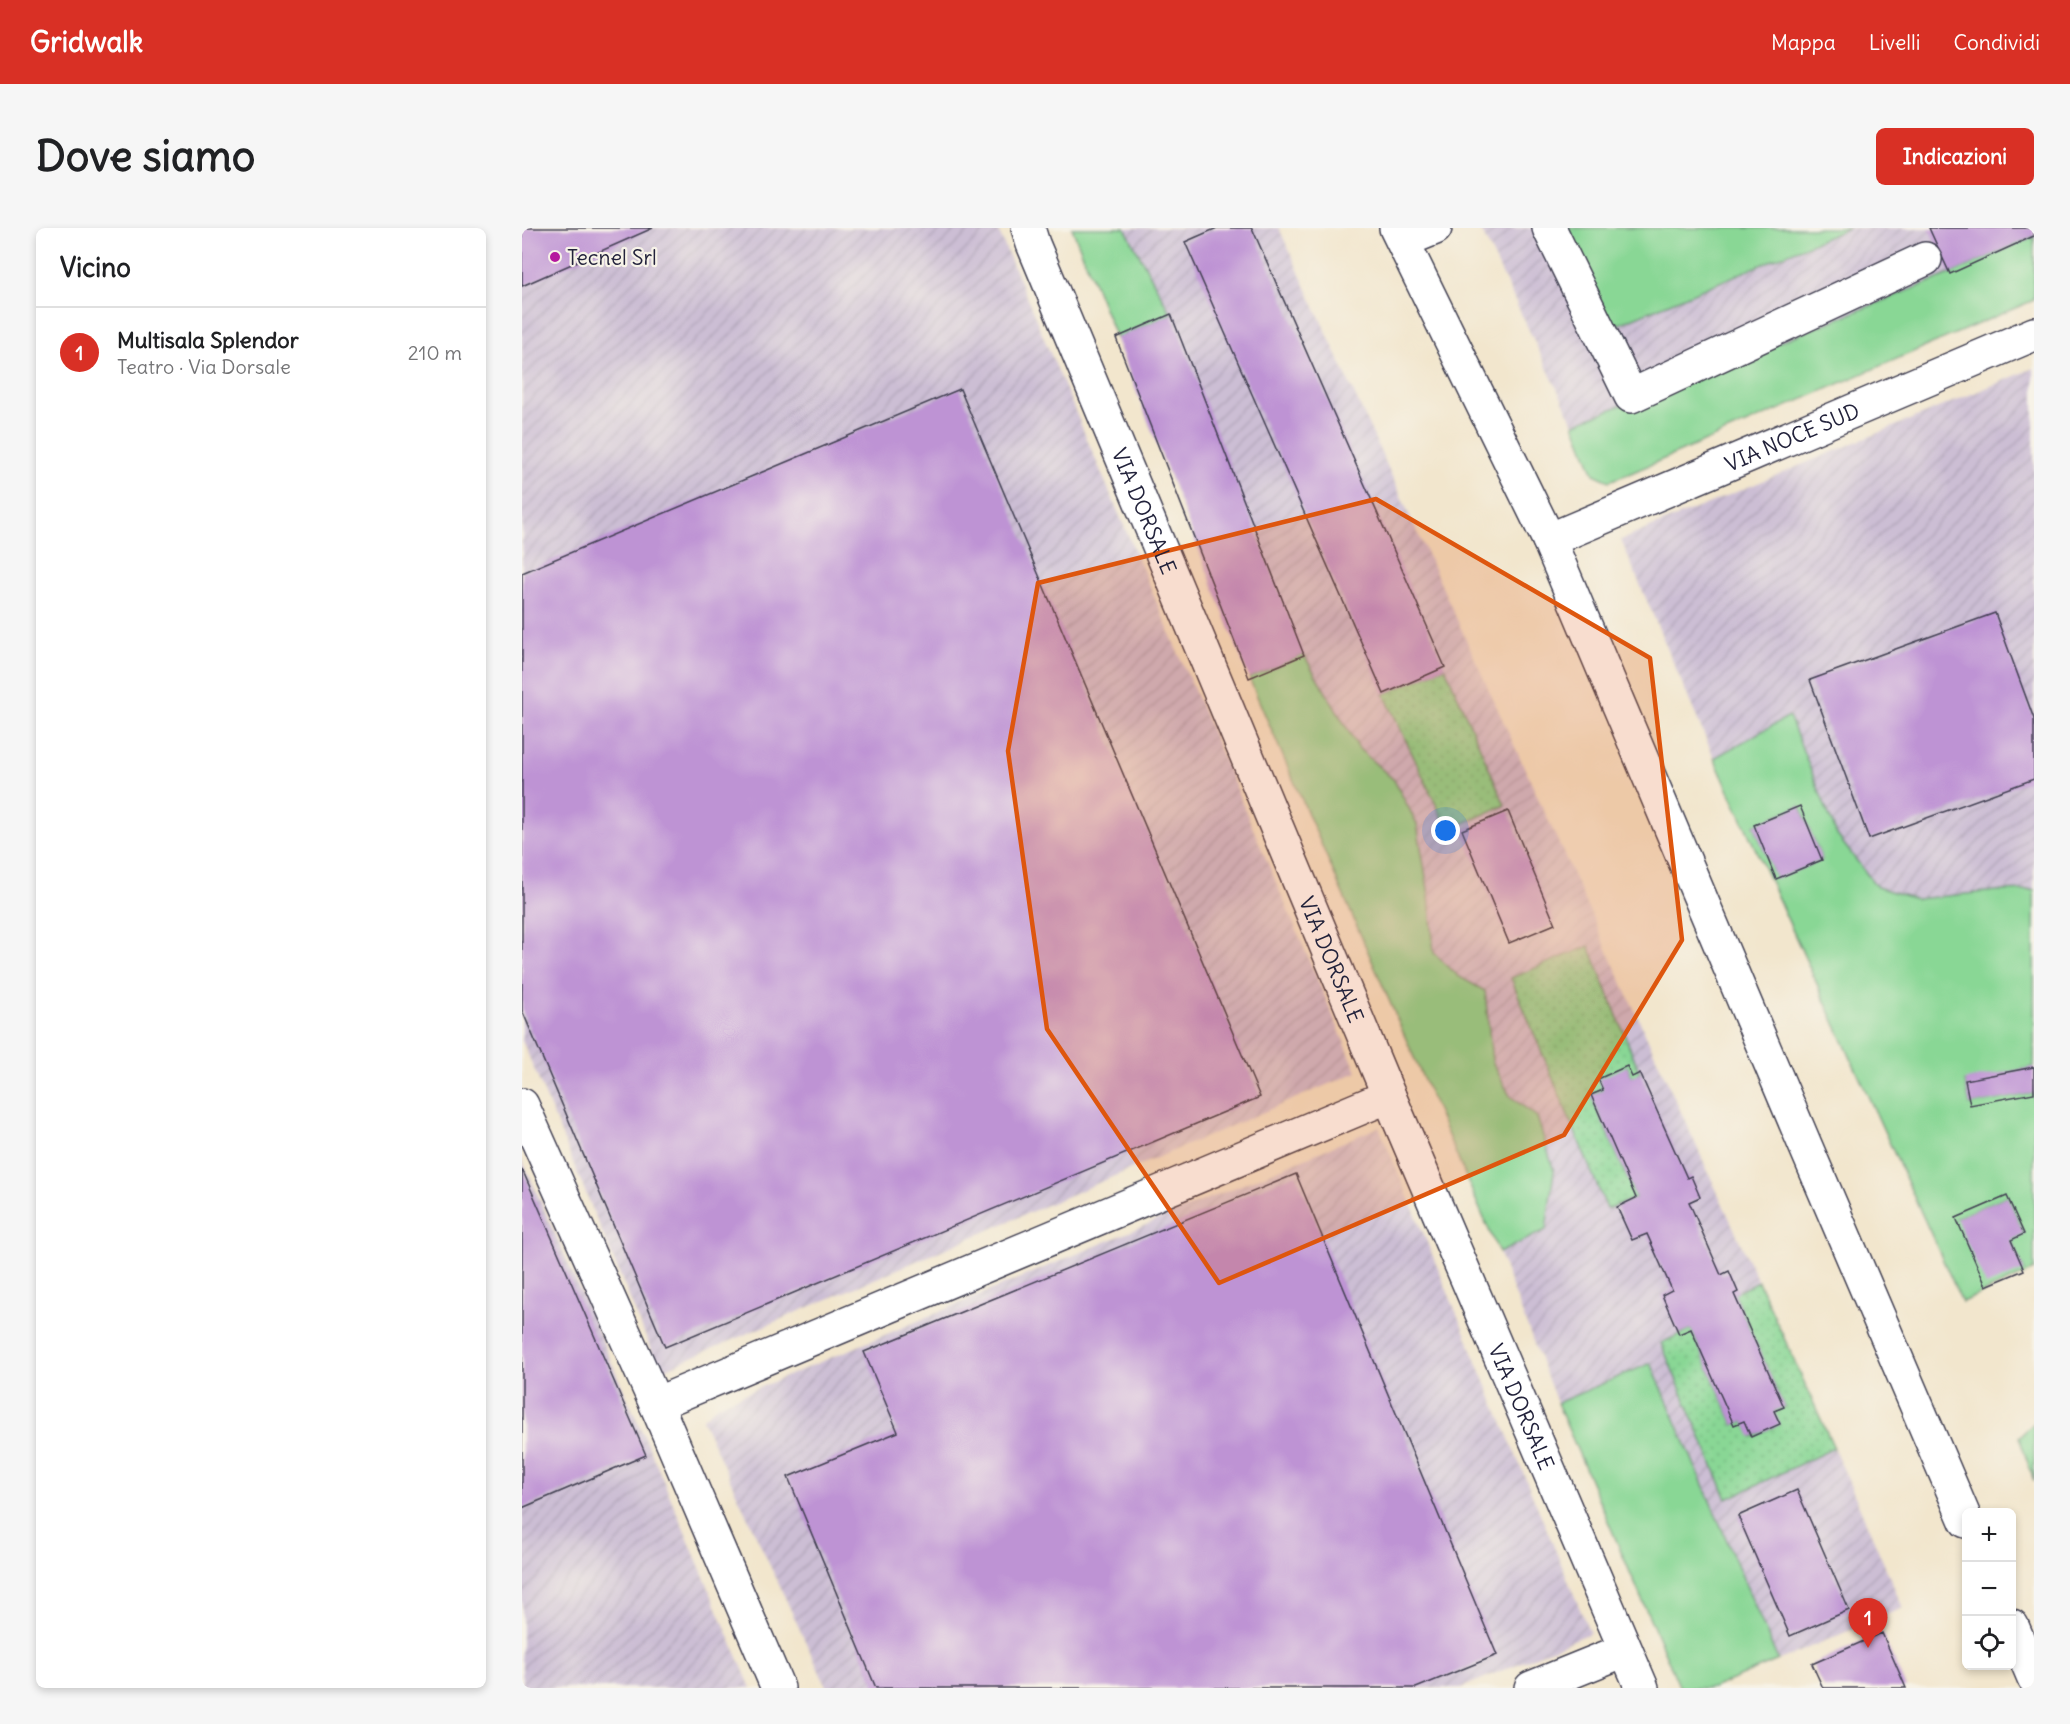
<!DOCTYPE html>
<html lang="it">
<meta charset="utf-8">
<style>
body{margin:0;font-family:Delius,sans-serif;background:#f6f6f6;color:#202124}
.controls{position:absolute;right:18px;bottom:18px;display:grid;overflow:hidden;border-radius:9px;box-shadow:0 3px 9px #0003}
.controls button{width:54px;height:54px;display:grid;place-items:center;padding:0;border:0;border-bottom:2px solid #e0e0e0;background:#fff;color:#202124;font:30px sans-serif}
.you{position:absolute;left:924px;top:603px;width:21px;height:21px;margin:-15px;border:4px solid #fff;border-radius:50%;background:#1a73e8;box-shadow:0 0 0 9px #1a73e833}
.badge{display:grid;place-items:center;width:39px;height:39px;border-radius:50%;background:#d93025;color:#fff;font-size:20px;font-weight:700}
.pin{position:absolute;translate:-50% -50px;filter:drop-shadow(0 2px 3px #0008)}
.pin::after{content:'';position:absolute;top:32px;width:21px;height:18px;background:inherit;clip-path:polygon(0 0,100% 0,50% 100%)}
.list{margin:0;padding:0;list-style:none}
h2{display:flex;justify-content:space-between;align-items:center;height:78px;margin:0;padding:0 24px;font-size:26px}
h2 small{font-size:20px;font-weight:400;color:#757577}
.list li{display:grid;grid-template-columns:39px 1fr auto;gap:18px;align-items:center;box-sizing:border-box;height:90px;padding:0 24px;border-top:2px solid #e0e0e0}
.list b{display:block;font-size:22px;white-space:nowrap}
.list p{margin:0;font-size:20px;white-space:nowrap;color:#757577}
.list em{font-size:20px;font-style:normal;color:#757577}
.icon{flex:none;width:33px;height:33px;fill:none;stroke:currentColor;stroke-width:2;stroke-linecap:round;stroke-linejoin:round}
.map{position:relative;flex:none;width:1512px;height:1460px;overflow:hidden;border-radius:9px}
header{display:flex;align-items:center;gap:36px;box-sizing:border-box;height:84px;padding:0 30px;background:#d93025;color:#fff}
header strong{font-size:28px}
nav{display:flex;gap:33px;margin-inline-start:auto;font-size:21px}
.intro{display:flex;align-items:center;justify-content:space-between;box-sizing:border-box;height:144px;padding:0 36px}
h1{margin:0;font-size:42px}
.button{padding:15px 27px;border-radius:9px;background:#d93025;color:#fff;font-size:21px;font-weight:700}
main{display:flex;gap:36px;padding:0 36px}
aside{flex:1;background:#fff;border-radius:9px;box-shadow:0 3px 9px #0003}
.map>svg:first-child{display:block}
.industrial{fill:url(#industrial-furrows)}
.grass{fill:url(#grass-dots);stroke:#567c68;stroke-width:1.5}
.garden{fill:#89d795;stroke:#567c68;stroke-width:1.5;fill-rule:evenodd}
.building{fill:#be93d4}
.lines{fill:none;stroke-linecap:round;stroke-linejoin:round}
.minor-casing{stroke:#413f51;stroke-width:36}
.minor{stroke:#fff;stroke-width:33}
.marked{fill:#de560e;fill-opacity:0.2;stroke:#de560e;stroke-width:4.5;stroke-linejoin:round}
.poi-dot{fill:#b5179e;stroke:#f7f3e8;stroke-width:2}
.labels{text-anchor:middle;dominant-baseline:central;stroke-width:4.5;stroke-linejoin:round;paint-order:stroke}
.poi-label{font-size:21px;fill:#22223b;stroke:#f7f3e8;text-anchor:start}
.street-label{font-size:21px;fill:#22223b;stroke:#f7f3e8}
</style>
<header>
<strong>Gridwalk</strong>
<nav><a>Mappa</a><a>Livelli</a><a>Condividi</a></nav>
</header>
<div class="intro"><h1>Dove siamo</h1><a class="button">Indicazioni</a></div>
<main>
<aside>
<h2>Vicino<small></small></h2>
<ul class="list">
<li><span class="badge">1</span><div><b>Multisala Splendor</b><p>Teatro · Via Dorsale</p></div><em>210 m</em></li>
</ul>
</aside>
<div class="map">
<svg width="1512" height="1460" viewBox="0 0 1512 1460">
<defs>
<pattern id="industrial-furrows" width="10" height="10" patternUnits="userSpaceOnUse" patternTransform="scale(1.5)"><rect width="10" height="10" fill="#ccbed4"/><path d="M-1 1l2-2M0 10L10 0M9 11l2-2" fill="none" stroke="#afa3b7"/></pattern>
<pattern id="grass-dots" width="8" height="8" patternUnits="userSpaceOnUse" patternTransform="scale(1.5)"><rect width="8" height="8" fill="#89d795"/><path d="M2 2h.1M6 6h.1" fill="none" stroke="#76b881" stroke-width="1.8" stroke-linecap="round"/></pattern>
</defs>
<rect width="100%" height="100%" fill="#f7f3e8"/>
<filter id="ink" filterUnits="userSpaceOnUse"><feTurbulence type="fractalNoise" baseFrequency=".0167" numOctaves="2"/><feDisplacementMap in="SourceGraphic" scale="12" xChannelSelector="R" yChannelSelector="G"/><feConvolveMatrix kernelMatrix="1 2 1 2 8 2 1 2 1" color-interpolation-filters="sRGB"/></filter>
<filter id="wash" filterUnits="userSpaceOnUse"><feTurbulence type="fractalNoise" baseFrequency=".008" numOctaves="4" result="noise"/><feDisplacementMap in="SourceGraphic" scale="24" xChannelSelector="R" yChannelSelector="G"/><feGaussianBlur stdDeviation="1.35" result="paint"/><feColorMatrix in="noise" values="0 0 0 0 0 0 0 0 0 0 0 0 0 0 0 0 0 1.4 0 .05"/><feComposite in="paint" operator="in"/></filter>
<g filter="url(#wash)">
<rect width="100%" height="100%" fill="#f2e6cd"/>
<path class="industrial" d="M0,0H475L835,844L138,1143L0,812Z
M550,0H757L1320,1238L1381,1380L1191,1460H1158L1035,1175L977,1025L727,450Z
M958,0H1512V8L1428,46L1052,196Z
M1512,140V662L1474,663L1394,671L1355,659L1315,607L1267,489L1192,530L1099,312Z
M857,899L1068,1405L939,1460H305L180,1191L196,1177Z
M0,931L133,1233L229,1460H0Z"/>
<path class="grass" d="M923,439L983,577L926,602L862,466Z
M1067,718L1118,845L1110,849L1105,838L1081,862L1069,867L1114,970L1085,981L989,750Z
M1236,1053L1312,1220L1205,1271L1139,1115L1169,1101L1212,1197L1222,1193L1230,1209L1257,1196L1252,1183L1262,1179L1212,1066Z"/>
<path class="garden" d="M550,0H603L649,86L594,110Z
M1043,0H1327L1090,99Z
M1512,8V72L1109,245L1087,253L1072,246L1052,196L1428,46Z
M782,427L837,521L872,552L895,596L907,667L912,725L936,748L963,763L970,833L988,868L1015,889L1032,943L1024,1002L977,1025L727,450Z
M1267,488L1315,607L1355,659L1394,671L1474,663L1512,662V839L1443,853L1448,877L1512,865V1042L1440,1074L1192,530ZM1278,578L1300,632L1254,650L1232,597ZM1485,968L1502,1006L1489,1012L1502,1042L1434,990Z
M1129,1135L1256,1432L1191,1460H1158L1035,1175Z
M1512,1195V1253L1497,1209Z"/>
<g id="blocks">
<path class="building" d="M0,0H131L0,58Z
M695,0H730L923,439L862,466L663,14Z
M1407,0H1512V8L1428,46Z
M649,86L782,427L727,450L594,110Z
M438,161L738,869L143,1119L0,782V345Z
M1473,385L1512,491V551L1347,611L1288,452Z
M1278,578L1300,632L1254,651L1232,597Z
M986,583L1033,696L987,715L940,602Z
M1105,838L1110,849L1118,845L1165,950L1169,948L1178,969L1167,974L1199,1047L1207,1043L1216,1064L1212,1066L1262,1179L1252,1183L1258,1196L1229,1209L1222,1193L1212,1197L1169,1101L1157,1106L1140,1067L1150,1062L1125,1006L1110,1012L1095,979L1114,970L1069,867L1081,862L1076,851Z
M1512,839V865L1448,877L1443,852Z
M0,941L124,1227L0,1280Z
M774,946L975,1427L894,1460H354L266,1249L376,1204L342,1124Z
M1485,968L1502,1006L1489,1012L1502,1042L1464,1058L1434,990Z
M1275,1262L1327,1382L1268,1408L1216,1288Z
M1360,1405L1384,1460H1301L1290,1436Z"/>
</g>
</g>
<g filter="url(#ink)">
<use href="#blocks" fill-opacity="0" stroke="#413f51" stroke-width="1.5"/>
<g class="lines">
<defs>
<g id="minor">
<path id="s1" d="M506,0L511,16L867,868L1120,1460"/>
<path d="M874,0L1027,312L1283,917L1444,1293"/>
<path d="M1027,0L1109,168L1403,31"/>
<path d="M881,13L913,0"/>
<path id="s2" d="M1027,312L1512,106"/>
<path d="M0,877L134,1176L256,1460"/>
<path d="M134,1176L867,868"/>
<path d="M1490,1398L1512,1450"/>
<path d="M1009,1460L1103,1422"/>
</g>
</defs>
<use href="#minor" class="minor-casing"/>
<use href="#minor" class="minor"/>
</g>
</g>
<path class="marked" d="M854,271L1128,430L1160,712L1042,907L697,1055L525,801L486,523L516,355Z"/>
<circle class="poi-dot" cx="33" cy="29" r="6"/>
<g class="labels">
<g class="poi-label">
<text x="45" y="29">Tecnel Srl</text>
</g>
<g class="street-label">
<text stroke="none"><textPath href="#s2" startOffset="264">VIA NOCE SUD</textPath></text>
<text stroke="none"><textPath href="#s1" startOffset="306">VIA DORSALE</textPath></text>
<text stroke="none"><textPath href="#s1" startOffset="792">VIA DORSALE</textPath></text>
<text stroke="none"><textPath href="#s1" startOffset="1278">VIA DORSALE</textPath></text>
</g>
</g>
</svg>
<div class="controls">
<button>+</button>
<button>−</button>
<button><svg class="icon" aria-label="locate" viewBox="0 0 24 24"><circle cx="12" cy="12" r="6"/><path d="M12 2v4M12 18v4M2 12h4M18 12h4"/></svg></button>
</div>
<div class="you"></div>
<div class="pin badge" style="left:1346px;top:1420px">1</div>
</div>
</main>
